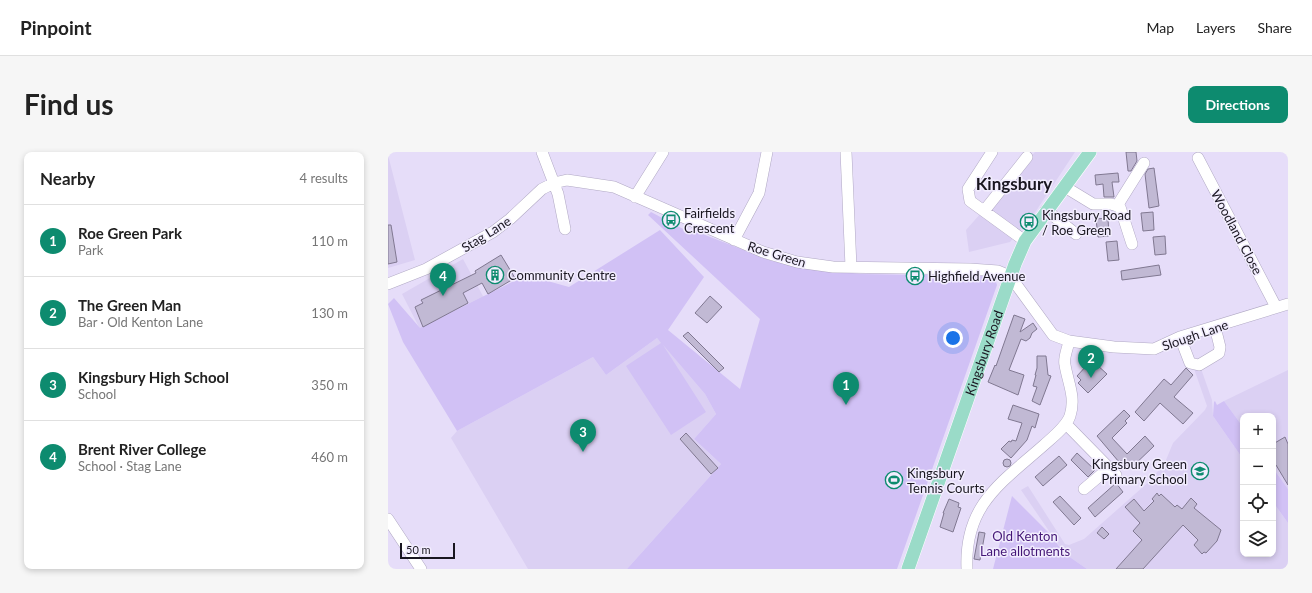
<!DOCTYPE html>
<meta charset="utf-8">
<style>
body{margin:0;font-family:Lato,sans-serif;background:#f6f6f6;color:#222}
.controls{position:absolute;right:12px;bottom:12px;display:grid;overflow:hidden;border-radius:8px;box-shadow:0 2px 6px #0003}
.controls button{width:36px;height:36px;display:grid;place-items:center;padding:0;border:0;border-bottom:1px solid #e0e0e0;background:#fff;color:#222;font:20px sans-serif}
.scale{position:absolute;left:12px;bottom:10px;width:55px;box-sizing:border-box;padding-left:4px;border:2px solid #191620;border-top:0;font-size:11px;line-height:14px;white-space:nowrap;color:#191620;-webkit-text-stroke:3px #f2edfe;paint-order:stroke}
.you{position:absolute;left:565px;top:186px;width:14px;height:14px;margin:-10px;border:3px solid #fff;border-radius:50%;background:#1a73e8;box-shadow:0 0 0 6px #1a73e833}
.badge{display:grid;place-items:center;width:26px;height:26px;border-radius:50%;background:#0d8b6f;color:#fff;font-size:13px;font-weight:700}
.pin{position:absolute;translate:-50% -33px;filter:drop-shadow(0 1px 2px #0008)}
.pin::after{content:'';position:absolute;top:21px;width:14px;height:12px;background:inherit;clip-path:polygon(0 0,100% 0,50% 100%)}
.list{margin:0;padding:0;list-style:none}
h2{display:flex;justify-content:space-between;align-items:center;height:52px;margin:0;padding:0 16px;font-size:17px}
h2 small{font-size:13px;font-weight:400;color:#767676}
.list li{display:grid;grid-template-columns:26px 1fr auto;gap:12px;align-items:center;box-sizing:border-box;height:72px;padding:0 16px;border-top:1px solid #e0e0e0}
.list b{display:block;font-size:15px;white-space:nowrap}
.list p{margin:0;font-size:13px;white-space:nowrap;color:#767676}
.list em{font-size:13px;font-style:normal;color:#767676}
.icon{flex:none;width:22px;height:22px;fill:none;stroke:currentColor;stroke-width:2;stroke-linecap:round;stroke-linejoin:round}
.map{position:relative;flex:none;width:900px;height:417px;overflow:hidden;border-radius:8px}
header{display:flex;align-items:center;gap:24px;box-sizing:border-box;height:56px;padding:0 20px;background:#fff;border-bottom:1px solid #e0e0e0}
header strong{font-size:19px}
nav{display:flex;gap:22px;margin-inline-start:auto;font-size:14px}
.intro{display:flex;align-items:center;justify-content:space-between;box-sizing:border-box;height:96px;padding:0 24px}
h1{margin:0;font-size:28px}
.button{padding:10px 18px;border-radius:8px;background:#0d8b6f;color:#fff;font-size:14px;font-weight:700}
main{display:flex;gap:24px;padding:0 24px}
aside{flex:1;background:#fff;border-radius:8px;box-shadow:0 2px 6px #0003}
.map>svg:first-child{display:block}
.built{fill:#dbd0f3}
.green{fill:#d1c1f5}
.building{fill:#c1b9d4;stroke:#807891}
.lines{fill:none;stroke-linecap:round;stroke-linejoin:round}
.minor-casing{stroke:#b1a9c4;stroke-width:12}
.major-casing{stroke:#fff;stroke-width:14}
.minor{stroke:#fff;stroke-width:11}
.major{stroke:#9adbc8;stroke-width:13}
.labels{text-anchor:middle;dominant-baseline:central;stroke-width:3;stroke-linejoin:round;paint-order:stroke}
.poi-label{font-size:13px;fill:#191620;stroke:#f2edfe;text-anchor:start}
.street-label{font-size:13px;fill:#191620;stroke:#f2edfe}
.park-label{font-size:13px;fill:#431676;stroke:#f2edfe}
.district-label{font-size:17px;font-weight:bold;fill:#191620;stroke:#f2edfe}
</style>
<header>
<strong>Pinpoint</strong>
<nav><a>Map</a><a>Layers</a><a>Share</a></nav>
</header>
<div class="intro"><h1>Find us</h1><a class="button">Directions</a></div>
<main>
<aside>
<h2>Nearby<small>4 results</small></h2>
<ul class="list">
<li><span class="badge">1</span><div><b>Roe Green Park</b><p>Park</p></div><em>110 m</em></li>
<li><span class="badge">2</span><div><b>The Green Man</b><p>Bar · Old Kenton Lane</p></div><em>130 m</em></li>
<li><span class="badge">3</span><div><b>Kingsbury High School</b><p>School</p></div><em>350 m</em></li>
<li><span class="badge">4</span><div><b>Brent River College</b><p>School · Stag Lane</p></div><em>460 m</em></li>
</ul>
</aside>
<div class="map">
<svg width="900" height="417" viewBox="0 0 900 417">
<rect width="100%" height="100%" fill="#e6ddf9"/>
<path class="built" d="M647,0H687L648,59L622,90L581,100L578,78Z
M0,3L27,108L0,116Z
M75,107L96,146L33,179L14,142Z
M269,186L317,242L328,262L306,287L333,312L239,417H140L63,286L69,279L205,205L218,223Z
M810,208L824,248L825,264L855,307V402H885V350L900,371V415L899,417H699L676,401L633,338L640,334L677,392L681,393L696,387L764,327L778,308L785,291L817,258L819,254L804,211Z
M900,218V337L885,316V264H855V275L836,249Z"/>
<path class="green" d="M263,60L297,78L312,81L384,109L408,114L472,122L601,124L607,127L609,133L509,417H239L333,312L306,287L328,262L317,242L275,193L318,260L283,283L238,214L273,191L269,186L218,223L205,205L69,279L15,190L0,152L6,146L32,176L138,123L181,135L272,78L316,125L280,178L352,237L372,167L260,63Z
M827,249L829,253L836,249L855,275V307L825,264L826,250Z
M885,316L900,337V371L885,350Z
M624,344L662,382L676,401L699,417H605Z"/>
<path class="building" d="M738,0H748L749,9L743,19H740Z
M766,16L771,54L761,56L757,22L760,17Z
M730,21L731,30H724L726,45H716L715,32L708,33L707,23Z
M765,60L766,78L755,79L753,61Z
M720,66L721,84L710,85L708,67Z
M0,73H3L9,110L0,112Z
M777,84L778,102L767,103L765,85Z
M729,89L731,108L720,109L718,90Z
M113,103L127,126L100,142L94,131L75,141L80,151L35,175L27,155L35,151L33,148L88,121L87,119Z
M771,113L773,123L734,128L733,119Z
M322,144L334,155L319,171L307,161Z
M626,163L637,167L632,180L645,171L649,177L644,181L642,186L638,189L633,187L621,218L636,223L630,243L600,230L607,213L608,214Z
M300,180L336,216L331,220L295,184Z
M649,204H658L660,223L663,224L652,253L644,249L649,235L645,234L648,223H647L649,216Z
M700,212L704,215L708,212L719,222L700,241L690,231L693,228L689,224Z
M798,216L805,223L786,245L805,261L795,272L772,251L756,269L747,260L776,227L783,233Z
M625,253L651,262L647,276L644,274L639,288L623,306L613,297L621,289L623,290L624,288L628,289L634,271L620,267Z
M736,258L742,264L737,269L739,271L724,286L739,302L757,284L766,294L742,317L733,308L731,310L709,284Z
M298,281L330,316L323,322L292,287Z
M897,285L900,292V333L888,313L885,315V292Z
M689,301L707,318L700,325L683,308Z
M671,304L679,313L655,334L647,325Z
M615 311a4 4 0 1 1 8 0a4 4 0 1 1-8 0Z
M728,331L735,340L707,365L700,356Z
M769,341L771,344L773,342L787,355L789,353L794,357L803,346L809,352L806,356L833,378L829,389L818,401L816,400L814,402L806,393L810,388L795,373L755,417H728L754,388L745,379L752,371L737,355L746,347L756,359L766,349L764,347Z
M672,344L693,366L686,373L665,350Z
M561,347L571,351L570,355L573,356L565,380L552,375L556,361H555Z
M714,375L721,382L716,387L709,381Z
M591,380L597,381L592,408L586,407Z"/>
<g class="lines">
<defs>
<path id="minor" d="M154,0L170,42L177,77
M458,0L463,115
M604,0L580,37L582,49L637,89
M810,6L888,155
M677,35L705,52H723L732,55L744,92
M247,45L275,0
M729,54L756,11
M658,58L688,82
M596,59L639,5
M346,88L371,41L379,0
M0,132L38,117L105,80L122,67L154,37L166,31L179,28L226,35L375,100L409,110L445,115L582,117L610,119L622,124L665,183L681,189L726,195L766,197L792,185L900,152
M792,185L802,211L811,213L831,201L832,195L827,175
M678,272L728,323
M696,337L721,316
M0,367L33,417
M579,417C576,353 613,331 656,293C665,285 678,275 682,264C688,245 680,231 677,213C675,206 680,196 681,189"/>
<g id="major">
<path id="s1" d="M520,417L627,112L637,89L702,0"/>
</g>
</defs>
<use href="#minor" class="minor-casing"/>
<use href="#major" class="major-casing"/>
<use href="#minor" class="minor"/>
<use href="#major" class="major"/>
</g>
<defs>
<symbol id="bus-ring" viewBox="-11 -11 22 22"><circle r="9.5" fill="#f2edfe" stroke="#0d8b6f" stroke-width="1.5"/><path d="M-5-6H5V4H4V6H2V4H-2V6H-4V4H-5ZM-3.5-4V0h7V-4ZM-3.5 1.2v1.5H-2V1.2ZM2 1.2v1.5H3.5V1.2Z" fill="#0d8b6f"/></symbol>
<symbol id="building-ring" viewBox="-11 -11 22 22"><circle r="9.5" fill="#f2edfe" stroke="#0d8b6f" stroke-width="1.5"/><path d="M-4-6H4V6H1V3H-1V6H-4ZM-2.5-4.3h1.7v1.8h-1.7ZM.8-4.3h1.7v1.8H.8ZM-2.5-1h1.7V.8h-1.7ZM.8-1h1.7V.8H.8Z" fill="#0d8b6f"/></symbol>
<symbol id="school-ring" viewBox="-11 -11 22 22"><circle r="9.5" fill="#f2edfe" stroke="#0d8b6f" stroke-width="1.5"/><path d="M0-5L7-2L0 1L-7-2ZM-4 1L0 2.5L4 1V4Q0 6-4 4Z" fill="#0d8b6f"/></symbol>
<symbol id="stadium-ring" viewBox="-11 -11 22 22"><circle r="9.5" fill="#f2edfe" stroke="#0d8b6f" stroke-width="1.5"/><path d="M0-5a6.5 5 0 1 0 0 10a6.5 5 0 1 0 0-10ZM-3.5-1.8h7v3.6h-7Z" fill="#0d8b6f"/></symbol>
</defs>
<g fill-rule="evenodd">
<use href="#bus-ring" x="273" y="58" width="20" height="20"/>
<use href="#bus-ring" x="631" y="60" width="20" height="20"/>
<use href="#building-ring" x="97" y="113" width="20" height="20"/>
<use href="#bus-ring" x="517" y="114" width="20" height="20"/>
<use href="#school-ring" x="802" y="309" width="20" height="20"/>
<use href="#stadium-ring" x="496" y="318" width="20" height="20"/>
</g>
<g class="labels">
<g class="poi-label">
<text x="296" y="61">Fairfields<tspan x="296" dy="15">Crescent</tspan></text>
<text x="654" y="63">Kingsbury Road<tspan x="654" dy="15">/ Roe Green</tspan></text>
<text x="120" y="123">Community Centre</text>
<text x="540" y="124">Highfield Avenue</text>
<text x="799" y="312" text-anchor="end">Kingsbury Green<tspan x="799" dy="15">Primary School</tspan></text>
<text x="519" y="321">Kingsbury<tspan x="519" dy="15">Tennis Courts</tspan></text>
</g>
<g class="street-label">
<text transform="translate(849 80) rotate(62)">Woodland Close</text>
<text transform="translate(98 82) rotate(-32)">Stag Lane</text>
<text transform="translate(389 102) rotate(17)">Roe Green</text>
<text transform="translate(807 183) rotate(-19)">Slough Lane</text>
<text stroke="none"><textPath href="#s1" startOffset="229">Kingsbury Road</textPath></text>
</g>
<g class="park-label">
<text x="637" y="384">Old Kenton<tspan x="637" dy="15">Lane allotments</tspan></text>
</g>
<g class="district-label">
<text x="626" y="31">Kingsbury</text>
</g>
</g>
</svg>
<div class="controls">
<button>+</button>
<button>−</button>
<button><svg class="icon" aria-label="locate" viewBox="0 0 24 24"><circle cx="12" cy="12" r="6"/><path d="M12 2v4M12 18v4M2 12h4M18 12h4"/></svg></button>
<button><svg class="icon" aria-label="layers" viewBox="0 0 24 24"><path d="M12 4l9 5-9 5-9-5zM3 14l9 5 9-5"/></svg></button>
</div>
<div class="scale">50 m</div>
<div class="you"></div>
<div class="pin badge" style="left:458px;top:253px">1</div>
<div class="pin badge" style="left:703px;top:226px">2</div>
<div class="pin badge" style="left:195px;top:300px">3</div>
<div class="pin badge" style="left:55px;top:144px">4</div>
</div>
</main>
